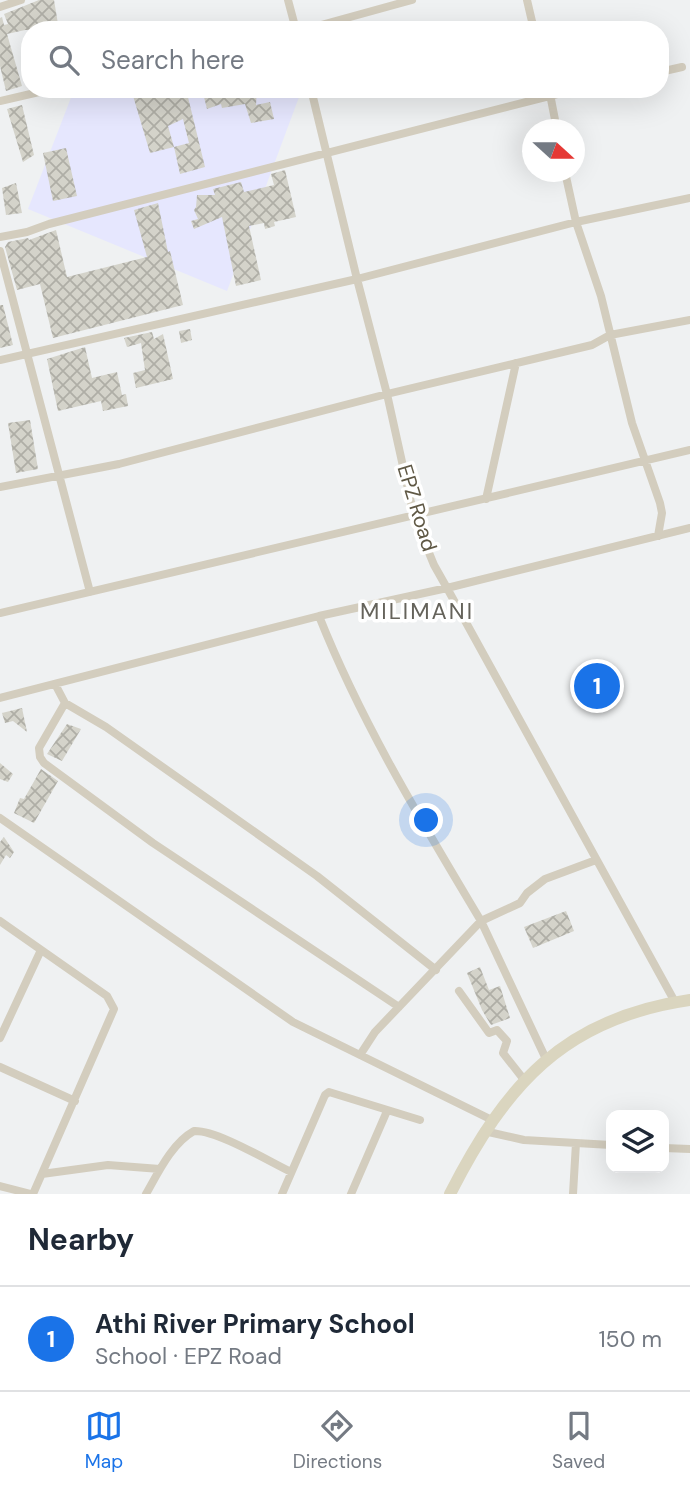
<!DOCTYPE html>
<meta charset="utf-8">
<style>
body{margin:0;font-family:"DM Sans",sans-serif;background:#f6f6f7;color:#1f2937}
.controls{position:absolute;right:21px;bottom:21px;display:grid;overflow:hidden;border-radius:14px;box-shadow:0 7px 28px #0002}
.controls button{width:63px;height:63px;display:grid;place-items:center;padding:0;border:0;border-bottom:2px solid #e0e1e3;background:#fff;color:#1f2937;font:35px sans-serif}
.compass{position:absolute;left:522px;top:119px;width:63px;height:63px;border-radius:50%;background:#fff;box-shadow:0 7px 28px #0002;rotate:111deg}
.you{position:absolute;left:427px;top:821px;width:24px;height:24px;margin:-18px;border:5px solid #fff;border-radius:50%;background:#1a73e8;box-shadow:0 0 0 10px #1a73e833}
.badge{display:grid;place-items:center;width:46px;height:46px;border-radius:50%;background:#1a73e8;color:#fff;font-size:23px;font-weight:700}
.pin{position:absolute;translate:-50% -50%;border:4px solid #fff;box-shadow:0 2px 7px #0006}
.list{margin:0;padding:0;list-style:none}
h2{display:flex;justify-content:space-between;align-items:center;height:91px;margin:0;padding:0 28px;font-size:30px}
h2 small{font-size:23px;font-weight:400;color:#747a83}
.list li{display:grid;grid-template-columns:46px 1fr auto;gap:21px;align-items:center;box-sizing:border-box;height:105px;padding:0 28px;border-top:2px solid #e0e1e3}
.list b{display:block;font-size:26px;white-space:nowrap}
.list p{margin:0;font-size:23px;white-space:nowrap;color:#747a83}
.list em{font-size:23px;font-style:normal;color:#747a83}
.icon{flex:none;width:38px;height:38px;fill:none;stroke:currentColor;stroke-width:2;stroke-linecap:round;stroke-linejoin:round}
.map{position:relative;flex:none;width:690px;height:1194px;overflow:hidden}
.search{position:absolute;background:#fff;box-shadow:0 7px 28px #0002;left:21px;right:21px;top:21px;height:77px;display:flex;align-items:center;gap:18px;box-sizing:border-box;padding:0 24px;border-radius:28px;color:#747a83;font-size:26px}
.sheet{height:196px;background:#fff}
nav{display:flex;justify-content:space-around;align-items:center;box-sizing:border-box;height:98px;border-top:2px solid #e0e1e3;background:#fff;font-size:19px;color:#747a83}
nav a{display:grid;justify-items:center;gap:4px}
nav .on{color:#1a73e8}
.map>svg:first-child{display:block}
.commercial{fill:#e6e7fe}
.building{fill:url(#building-cross-hatch);fill-rule:evenodd}
.lines{fill:none;stroke-linecap:round;stroke-linejoin:round}
.minor{stroke:#d3cdbe;stroke-width:8}
.secondary{stroke:#dad5bf;stroke-width:12}
.labels{text-anchor:middle;dominant-baseline:central;stroke-width:7;stroke-linejoin:round;paint-order:stroke}
.street-label{font-size:21px;fill:#5f5845;stroke:#fff}
.neighbourhood-label{font-size:23px;letter-spacing:2px;fill:#65635b;stroke:#fff}
</style>
<div class="map">
<svg width="690" height="1194" viewBox="0 0 690 1194">
<defs>
<pattern id="building-cross-hatch" width="8" height="8" patternUnits="userSpaceOnUse" patternTransform="scale(1.75)"><rect width="8" height="8" fill="#d4d3ca"/><path d="M0 0l8 8M0 8l8-8" fill="none" stroke="#afaea6"/></pattern>
</defs>
<rect width="100%" height="100%" fill="#eff1f2"/>
<path class="commercial" d="M94,89H302L227,291L28,209L72,95Z"/>
<path class="building" d="M39,0H54L59,30H25L7,34L22,86L6,91L0,66V18L2,17L4,25L8,24L4,14Z
M131,89H186L205,167L180,174L174,147L150,153ZM183,119L189,143L174,147L168,126Z
M202,89H214L215,93L234,89H257L256,105L270,102L274,119L251,123L245,104L222,108L221,104L207,109Z
M22,105L34,155L23,162L7,109Z
M66,148L77,196L53,201L43,153Z
M285,170L296,217L274,222L275,226L265,229L264,223L249,226L261,280L236,286L222,217L194,229L191,221L198,219L194,210L196,207L197,195H215L213,189L241,182L244,192L274,185L271,174Z
M16,183L22,213L6,215L2,188Z
M158,203L168,252L170,251L183,305L53,338L40,284L17,290L5,247L8,242L28,238L29,240L56,230L67,277L147,257L134,210Z
M0,305H3L13,345L0,348Z
M190,329L192,340L181,343L179,331Z
M152,332L154,339L163,334L173,379L136,388L133,373L145,370L141,343L127,347L124,338Z
M85,347L92,378L117,372L122,395L126,394L128,406L103,411L101,401L58,411L47,359Z
M30,420L38,469L16,473L8,423Z
M22,708L27,732L13,721L5,723L2,713Z
M67,724L81,729L62,761L47,754Z
M0,763L13,774L8,782L0,779Z
M41,769L58,781L34,823L14,813L20,798L24,799Z
M4,837L14,852L10,858L6,855L0,865V842Z
M566,911L574,931L533,948L524,927Z
M480,967L489,990L500,986L510,1018L491,1025L482,1010L467,973Z"/>
<g class="lines">
<path class="minor" d="M288,0L296,30
M527,0L534,30
M0,7L21,0
M303,30L412,0
M660,72L682,67
M311,89L357,279L387,394L414,516L434,565L447,588L675,1002
M549,89L557,130
M0,101L52,89
M565,172L576,222L601,296L632,423L660,503L662,513L658,536
M0,237L27,232L49,224L577,89
M0,251L90,592
M0,360L357,279L576,222L690,198
M0,487L119,464L387,394L592,345L610,335L690,320
M486,499L516,363
M0,613L690,450
M319,616C362,724 422,822 481,921L520,903L527,893L545,879L596,860
M55,684L65,703L106,727L317,876L436,970
M0,698L319,616L447,588L690,528
M65,703L39,748L40,757L44,763L153,843L399,1007
M0,818L293,1022L492,1120
M0,921L107,996L114,1009L33,1194
M459,991L489,1033L497,1030L507,1041L503,1053L525,1081
M0,1038L41,950
M360,1055L375,1032L481,921L546,1059
M0,1067L75,1101
M484,1131L524,1140L611,1145
M664,1148L690,1149
M42,1174L108,1165L160,1169
M0,1186L31,1194
M146,1194C158,1173 172,1143 194,1131C217,1130 268,1161 291,1172
M282,1194L325,1095L329,1092L420,1120
M351,1194L387,1111
M573,1194L576,1143"/>
<path class="secondary" d="M450,1194C505,1086 563,1018 690,1000"/>
</g>
<g class="labels">
<g class="street-label">
<text transform="translate(417 508) rotate(73)">EPZ Road</text>
</g>
<g class="neighbourhood-label">
<text x="417" y="611">MILIMANI</text>
</g>
</g>
</svg>
<div class="controls">
<button><svg class="icon" aria-label="layers" viewBox="0 0 24 24"><path d="M12 4l9 5-9 5-9-5zM3 14l9 5 9-5"/></svg></button>
</div>
<svg class="compass" viewBox="-18 -18 36 36"><path d="M0-13l5 13h-10z" fill="#e53935"/><path d="M0 13l5-13h-10z" fill="#747a83"/></svg>
<div class="you"></div>
<div class="pin badge" style="left:597px;top:686px">1</div>
<div class="search"><svg class="icon" aria-label="search" viewBox="0 0 24 24"><circle cx="10" cy="10" r="6"/><path d="M15 15l6 6"/></svg>Search here</div>
</div>
<section class="sheet">
<h2>Nearby<small></small></h2>
<ul class="list">
<li><span class="badge">1</span><div><b>Athi River Primary School</b><p>School · EPZ Road</p></div><em>150 m</em></li>
</ul>
</section>
<nav>
<a class="on"><svg class="icon" aria-label="map" viewBox="0 0 24 24"><path d="M3 6l6-2 6 2 6-2v14l-6 2-6-2-6 2zM9 4v14M15 6v14"/></svg>Map</a>
<a><svg class="icon" aria-label="directions" viewBox="0 0 24 24"><path d="M12 3l9 9-9 9-9-9zM9 14v-3h6M13 9l2 2-2 2"/></svg>Directions</a>
<a><svg class="icon" aria-label="saved" viewBox="0 0 24 24"><path d="M7 4h10v16l-5-4-5 4z"/></svg>Saved</a>
</nav>
